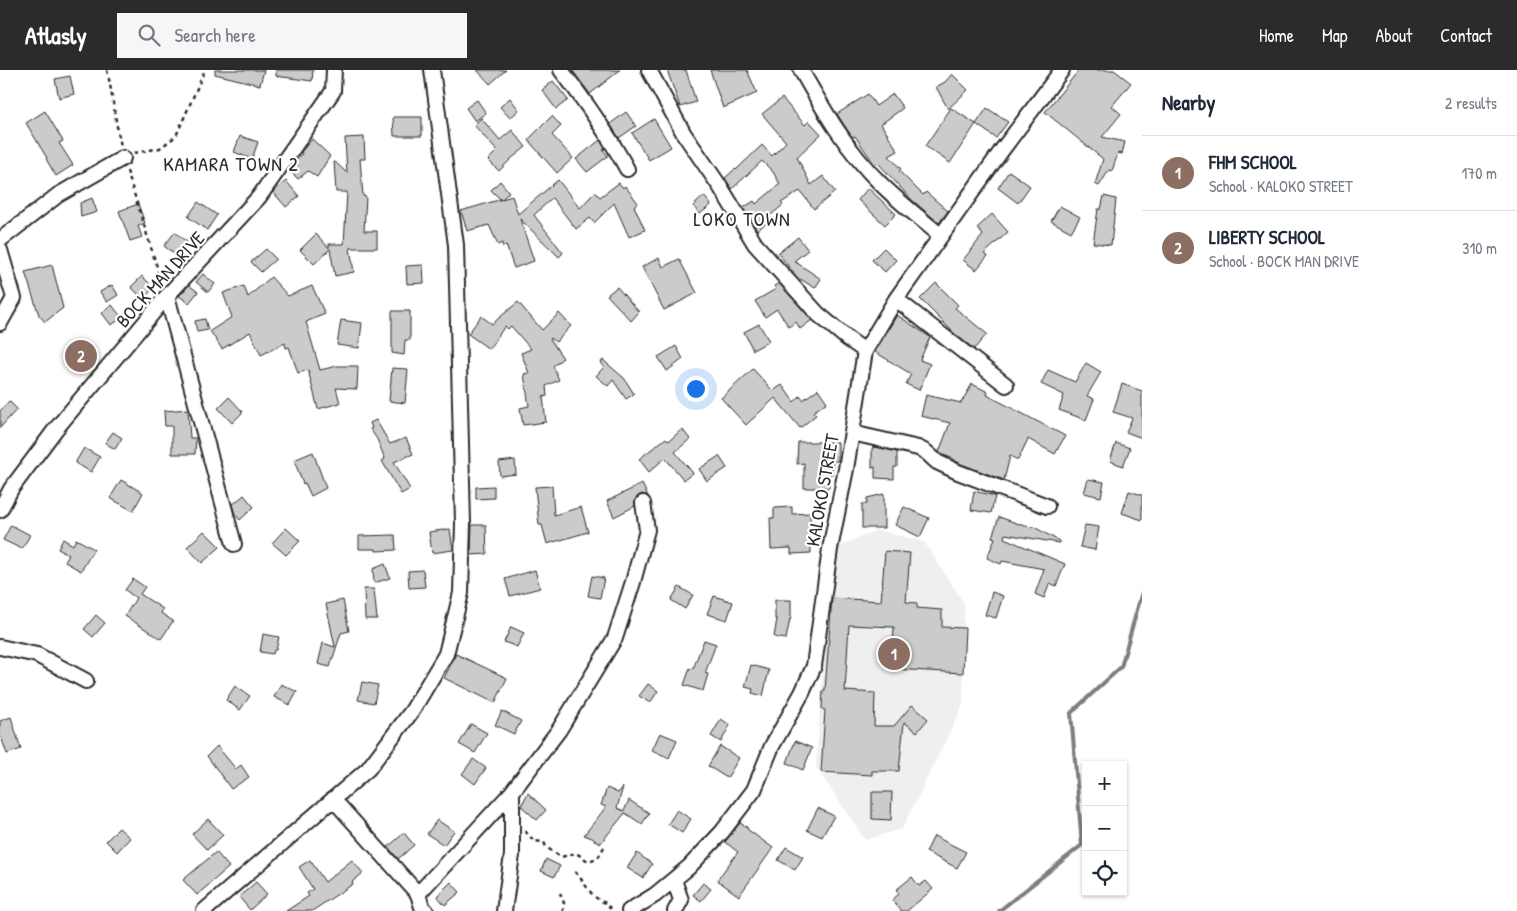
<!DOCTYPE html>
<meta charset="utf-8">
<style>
body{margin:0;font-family:"Patrick Hand",sans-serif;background:#f6f6f7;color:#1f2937}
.controls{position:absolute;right:15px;bottom:15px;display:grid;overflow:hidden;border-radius:0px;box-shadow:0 1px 4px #0004}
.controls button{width:45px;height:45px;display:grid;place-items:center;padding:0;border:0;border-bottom:1px solid #e0e1e3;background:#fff;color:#1f2937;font:25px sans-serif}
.you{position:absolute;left:695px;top:318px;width:18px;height:18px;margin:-12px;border:4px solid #fff;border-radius:50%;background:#1a73e8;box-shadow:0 0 0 8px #1a73e833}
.badge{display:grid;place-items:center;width:32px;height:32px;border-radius:50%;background:#2b2b2b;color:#fff;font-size:16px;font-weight:700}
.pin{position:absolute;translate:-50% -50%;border:2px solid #fff;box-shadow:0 1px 5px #0006}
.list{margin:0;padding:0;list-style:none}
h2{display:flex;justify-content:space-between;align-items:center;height:65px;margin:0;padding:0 20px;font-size:21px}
h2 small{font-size:16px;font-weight:400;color:#747a83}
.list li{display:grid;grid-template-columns:32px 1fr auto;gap:15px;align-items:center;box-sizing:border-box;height:75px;padding:0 20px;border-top:1px solid #e0e1e3}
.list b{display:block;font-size:19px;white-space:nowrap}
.list p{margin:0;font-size:16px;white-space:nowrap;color:#747a83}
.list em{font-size:16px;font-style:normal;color:#747a83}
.icon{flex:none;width:28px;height:28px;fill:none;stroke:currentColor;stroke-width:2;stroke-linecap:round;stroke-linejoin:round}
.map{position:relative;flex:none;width:1142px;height:841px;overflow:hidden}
header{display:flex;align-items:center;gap:30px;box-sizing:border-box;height:70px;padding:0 25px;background:#2b2b2b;color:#fff}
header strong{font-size:24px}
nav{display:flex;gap:28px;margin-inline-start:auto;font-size:18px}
.search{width:350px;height:45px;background:#f6f6f7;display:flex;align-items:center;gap:12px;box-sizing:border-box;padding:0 18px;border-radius:0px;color:#747a83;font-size:19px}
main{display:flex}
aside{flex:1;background:#fff}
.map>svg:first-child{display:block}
.built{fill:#efefef}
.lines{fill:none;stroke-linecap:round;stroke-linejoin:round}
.stream{stroke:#7e7e7e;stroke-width:4}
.building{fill:#cbcbcb;stroke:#2b2b2b}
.street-casing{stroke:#2b2b2b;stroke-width:18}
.path{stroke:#2b2b2b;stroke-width:2.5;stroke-dasharray:4 4;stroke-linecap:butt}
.street{stroke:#fff;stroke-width:14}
.labels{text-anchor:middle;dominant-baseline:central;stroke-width:4.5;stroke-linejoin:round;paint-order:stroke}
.street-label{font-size:19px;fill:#2b2b2b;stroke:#fff}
.neighbourhood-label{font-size:20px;letter-spacing:1px;fill:#2b2b2b;stroke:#fff}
</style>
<header>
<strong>Atlasly</strong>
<div class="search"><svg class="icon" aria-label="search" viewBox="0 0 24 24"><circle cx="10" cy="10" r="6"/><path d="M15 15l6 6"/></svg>Search here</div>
<nav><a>Home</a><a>Map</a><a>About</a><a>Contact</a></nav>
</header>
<main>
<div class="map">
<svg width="1142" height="841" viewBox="0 0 1142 841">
<rect width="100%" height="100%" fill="#fff"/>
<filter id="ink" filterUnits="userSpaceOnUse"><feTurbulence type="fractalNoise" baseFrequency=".02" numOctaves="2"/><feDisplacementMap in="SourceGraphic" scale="10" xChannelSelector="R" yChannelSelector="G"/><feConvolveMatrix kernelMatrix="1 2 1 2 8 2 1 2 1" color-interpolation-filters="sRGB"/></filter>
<g filter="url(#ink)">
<path class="built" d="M877,460L924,472L964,533L963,635L902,759L865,770L816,697L832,480Z"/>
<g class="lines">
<path class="stream" d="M999,841L1082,775L1071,643L1121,597L1142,522"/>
</g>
<path class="building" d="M215,0H264L260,15L215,4Z
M276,0H313L312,11L276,6Z
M477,0H506L490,14Z
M572,0H620L590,24Z
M667,0H686L696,32L680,37Z
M710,0H747L757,23L723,38Z
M1079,0H1114L1131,13L1112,36L1121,44L1102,67L1125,72L1122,84L1118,83L1112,101L1109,100L1099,116L1095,114L1103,89L1045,42Z
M952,4L968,20L948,39L936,17L945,12Z
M70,6L74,24L59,28L55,9Z
M553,11L568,30L556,39L542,20Z
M868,24L876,36L893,24L903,38L881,54L898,81L889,86L901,99L899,101L923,125L926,122L948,141L939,153L912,130L878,93L875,95L855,66L852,67L837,44Z
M510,28L519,40L510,48L500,37Z
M782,28L805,55L809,51L821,64L797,87L811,115L823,106L835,122L814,139L800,121L781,133L783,135L766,149L768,152L757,160L743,138L754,131L756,134L780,114L773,102L762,91L732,119L725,108L735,99L736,100L762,75L772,86L786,72L762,44Z
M477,30L486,43L475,51L466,38Z
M951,38L976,54L950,93L925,76Z
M987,38L1008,52L996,68L976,54Z
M45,41L63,71L59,73L73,95L56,106L46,89L47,88L26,53Z
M626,42L636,56L619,68L610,54Z
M552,46L561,56L552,65L573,88L557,103L528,70Z
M393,47H422V66H394Z
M481,48L500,70L512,60L526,77L511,89L499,101L488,90L497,81L474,55Z
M654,49L671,77L649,90L632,63Z
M240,66L258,72L252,89L234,82Z
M364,67L365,89H360L363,126L366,127L364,161H377V178H350L354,202L335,206L330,179L314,194L300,180L316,164L329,178V174H344L347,122H336L334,91L347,103L345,68Z
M312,69L330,86L317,107L308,101L298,109L291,102L298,95L295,91L302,84L301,82Z
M600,70L605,79L603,80L608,86L587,102L576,89Z
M1009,101L1030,116L1018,133L998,118Z
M558,110L580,138L595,122L600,127L619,113L623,118L625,116L638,133L634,136L645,160L629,167L614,133L594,153L590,148L576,159L552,128L534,145L563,183L559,187L520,149L534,191L514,198L506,175L503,177L502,173L498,175L489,155L467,161L461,141L512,126L518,144Z
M286,111L299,126L286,137L273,122Z
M500,111L509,122L501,130L491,120Z
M868,118L896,144L885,155L858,130Z
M704,126L711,135L700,144L693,136Z
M1104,126L1116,129L1111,175L1093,173L1098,139H1101Z
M92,128L97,142L81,147L80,133Z
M198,132L217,145L207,160L188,147Z
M138,134L145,153L138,156L142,167L130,171L119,141Z
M1060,136L1080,147L1071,162L1051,151Z
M992,144L1008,162L984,184L988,186L976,200L963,190L983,165L977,158Z
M175,162L188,173L177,186L164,176Z
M798,167L808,180L794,191L821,209L815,218L797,207L778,183Z
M884,178L896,190L885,202L872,190Z
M266,179L276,189L261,202L251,192Z
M659,188L663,197L679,189L697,223L664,240L642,197Z
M52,195L63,238L45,252L39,245L25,202Z
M423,195L424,213L407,214L406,196Z
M203,204L215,214L208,222L196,212Z
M142,206L154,218L143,229L131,217Z
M271,207L288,226L312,216L325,244L306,252L320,300L337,296H358L357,319L336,318L340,333L318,339L308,300L298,303L289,277L286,278L285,273L261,285L250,262L222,279L210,261L232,247L223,223L244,216L248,227Z
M779,213L812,250L800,259L796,252L789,257L777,239L765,247L755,231L776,219L774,216Z
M936,213L958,235L955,238L987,264L974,279L955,264L920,229Z
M112,215L118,225L107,232L100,222Z
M189,215L198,222L189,233L179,226Z
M617,217L639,242L631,251L607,225Z
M518,232L542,260L559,243L571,256L556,272L551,268L550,269L563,288L553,296L559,310L546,316L547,326L543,327L546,352L523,355L520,338L529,336L524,304L529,303L521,283L531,279L511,256L508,259L505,256L489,279L468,264L481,246L492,254Z
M112,235L122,248L111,255L102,243Z
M392,241H410V270H405L404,285L392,283Z
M897,245L930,267L920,290L930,294L919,320L906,314L911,304L875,282Z
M205,249L208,260L197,262L195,251Z
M341,250L362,253L359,278L337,275Z
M759,254L769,271L753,280L744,262Z
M80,271L96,287L81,301L65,285Z
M676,276L683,289L667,301L658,287Z
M603,290L624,308L634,324L626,329L613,310L608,316L596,306L604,297L601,292Z
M1086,293L1101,302L1087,326L1094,329L1086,350L1059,340L1064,325L1041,314L1048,300L1075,312Z
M392,298L408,299L405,333L389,331Z
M753,299L773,321L782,315L794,332L800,326L803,330L818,319L827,332L813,342L816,345L800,358L775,328L746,355L721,328Z
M972,314L988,322L987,325L1065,366L1055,384L1028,369L1018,390L1010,386L1004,410L961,394L954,390V389L941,384L939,382L950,353L921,346L926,325L961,333Z
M1122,314L1142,321V368L1126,362L1132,348L1113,342Z
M229,327L243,342L232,353L218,338Z
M9,331L17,339L0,358V341Z
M188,339L190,368H196L195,384H172V356H165L164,341Z
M376,350L390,374L406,368L413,384L394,392L410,419L401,424L382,391L385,389L377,369L370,359L372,358L370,353Z
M682,359L690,369L675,382L693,403L684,410L665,388L649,402L639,389L666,368L669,371Z
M113,362L122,368L115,379L105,373Z
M798,372H838V391H833L832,404H829V418H804V393L797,394Z
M1116,373L1130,378L1123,396L1110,391Z
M876,377L897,382V397H894V409L875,408V397L872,398V378Z
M84,378L100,387L91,402L75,393Z
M313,382L326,418L311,426L305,413L303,414L294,390Z
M719,386L727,398L707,411L699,399Z
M515,390L516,404L500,406L499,392Z
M1088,409L1104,412L1101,427L1084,423Z
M121,410L143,423L133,441L110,428Z
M642,414L648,426L642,424L638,426L635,430V436L614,447L607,431Z
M494,416V428L476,429V417Z
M552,416L554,445L581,437L588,462L547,474L542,455H539L535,417Z
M974,421L995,426L991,443L971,440Z
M1129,421L1142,425V450L1122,443Z
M884,424V458H862V434H867V428Z
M244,425L254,437L240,450L235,444L232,435Z
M792,437V444L810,443L811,483L791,484V478L771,479L770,448H774V438Z
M904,437L929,448L920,467L895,455Z
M999,447L1025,456L1034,457L1059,471V473L1005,464L1004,468L1065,494L1056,516L1050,513L1044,528L1035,524L1044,499L1002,491L1001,494L987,488L995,468L992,467Z
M11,455L30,465L22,479L3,470Z
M472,455H486L487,484L471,485Z
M1085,455L1099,457L1095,480L1080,477Z
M286,458L300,471L286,485L272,473Z
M450,459L453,480L432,483L429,462Z
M204,461L220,477L202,493L187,477Z
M395,465L396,480L376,481V479H359V466Z
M63,469L73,475L76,469L94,479L81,501L65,492L69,485L58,479Z
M885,481L910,483L906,532L917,533V538L942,540V557L965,558L963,603L892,599L894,557L849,555L845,621L875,623L874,656H894L912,635L928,649L917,662L904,652L899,701H872V705L821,702L825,640L822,639L823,620H825L832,528L881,531Z
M385,494L390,508L374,513L373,499Z
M423,500L425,517L409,518L408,501Z
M535,500L540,518L510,526L505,509Z
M592,506L604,508L600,528L588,526Z
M133,509L145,517L140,524L163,539L161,543L173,551L161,569L125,546L136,528L125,520Z
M679,517L693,525L685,539L671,530Z
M364,519H374L377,549H365Z
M992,522L1003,526L996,548L985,545Z
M714,526L733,532L727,550L707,544Z
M343,530L349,561L341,563L330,597L318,594L323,573L335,577L326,534Z
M775,530H791V549H790L786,569L774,567L777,549H775Z
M96,545L105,553L93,567L84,559Z
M511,557L524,563L517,577L504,572Z
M263,564L279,567L276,580H274L273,584L260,582Z
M704,570L716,574L705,603L708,604L703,621L684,615L690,598L693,599Z
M456,584L507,608L495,633L444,608Z
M751,595L769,600L763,626L752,623L753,619L745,617Z
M362,612L378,615L374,633L358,630Z
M281,614L297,622L290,635L274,627Z
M648,614L658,621L650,633L639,626Z
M235,616L250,626L240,640L226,630Z
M502,641L521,651L514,664L495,655Z
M11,647L21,679L7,684L0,664V651Z
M721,649L730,655L721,672L711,666Z
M471,654L487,663L475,683L459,674Z
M660,663L677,670L669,688L652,680Z
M795,671L812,678L803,700L787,693Z
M217,676L236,699L241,695L249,707L231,719L207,686Z
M720,676L739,688L727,708L708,696Z
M473,689L486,698L475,714L462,704Z
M623,717L617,738L624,741L629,730L649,743L642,754L625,743L600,774L592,768L584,765L606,737L601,735L607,718L618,723Z
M872,722H892L891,750L872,749Z
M528,723L546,740L537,750L521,736Z
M818,738L834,746L822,767L807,760Z
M677,740L691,749L682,763L668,754Z
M208,749L223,765L207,780L192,764Z
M437,750L454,761L444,775L427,764Z
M740,753L748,758L747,759L773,778L739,826L717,810L738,782L725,772Z
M119,758L130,768L117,782L106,771Z
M404,763L414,775L398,789L388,777Z
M934,766L966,782L957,798L926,782Z
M786,777L803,787L795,800L778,790Z
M216,782L229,797L197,825L183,810Z
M637,783L652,794L643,808L627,798Z
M546,789L560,796L554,807L541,801Z
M310,790L325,812L352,790L363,803L352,812L353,814L312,841H286L309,826L307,823L313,819L299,797Z
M912,807L919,816L926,811L933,819L907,841H901L892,830L899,824L896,820Z
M256,812L267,824L250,840L239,827Z
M451,812L460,822L445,835L437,826Z
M703,813L711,819L701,831L693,825Z"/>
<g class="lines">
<defs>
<path id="street" d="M561,0C585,31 608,64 627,99
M649,0L684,64L721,118L755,174L818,244L848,269L865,281
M801,0C823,39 847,81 880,113C899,132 920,148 941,166
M0,170L58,125L123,88
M0,180L14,228L0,253
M167,226L234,474
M896,229L1006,315
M852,363L918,378L926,382L937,392L958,402L1047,436
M0,440L11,419L55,360L167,226L259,127L333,21L334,0
M0,577L37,585L86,611
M333,729L418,824L422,837L426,841
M674,810L681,830L675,841
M418,824L512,722L559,660L615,568L633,512L647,460L643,433
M204,841L368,699L412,641L446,584L461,523L463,453L456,175L432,0
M504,841L512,785V722
M629,841L655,825L689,797L722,762L754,720L772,676L802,623L814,596L830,479L846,399L865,281L896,229L1002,80L1062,0"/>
</defs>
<use href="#street" class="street-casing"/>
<path class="path" d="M107,0C113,26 115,51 121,76
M134,83L160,78L176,66L205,0
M127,101L162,213
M525,761L534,771L544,772L546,777L561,787L576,783L588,791L598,788L604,777
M575,802C586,813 590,828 606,833L612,841
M560,823L564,833L563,841"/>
<use href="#street" class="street"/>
</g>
</g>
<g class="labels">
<g class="street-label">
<text transform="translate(160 209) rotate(-48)">BOCK MAN DRIVE</text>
<text transform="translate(822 420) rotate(-80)">KALOKO STREET</text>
</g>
<g class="neighbourhood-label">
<text x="231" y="93">KAMARA TOWN 2</text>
<text x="742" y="148">LOKO TOWN</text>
</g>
</g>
</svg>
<div class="controls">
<button>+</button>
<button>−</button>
<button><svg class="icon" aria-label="locate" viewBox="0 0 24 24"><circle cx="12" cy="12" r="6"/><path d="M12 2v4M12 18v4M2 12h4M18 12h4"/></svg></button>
</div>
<div class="you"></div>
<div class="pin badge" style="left:894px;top:584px;background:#8d6e63">1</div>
<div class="pin badge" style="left:81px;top:286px;background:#8d6e63">2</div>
</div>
<aside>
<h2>Nearby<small>2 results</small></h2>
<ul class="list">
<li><span class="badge" style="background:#8d6e63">1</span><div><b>FHM SCHOOL</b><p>School · KALOKO STREET</p></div><em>170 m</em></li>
<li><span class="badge" style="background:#8d6e63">2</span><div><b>LIBERTY SCHOOL</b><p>School · BOCK MAN DRIVE</p></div><em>310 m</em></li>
</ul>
</aside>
</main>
